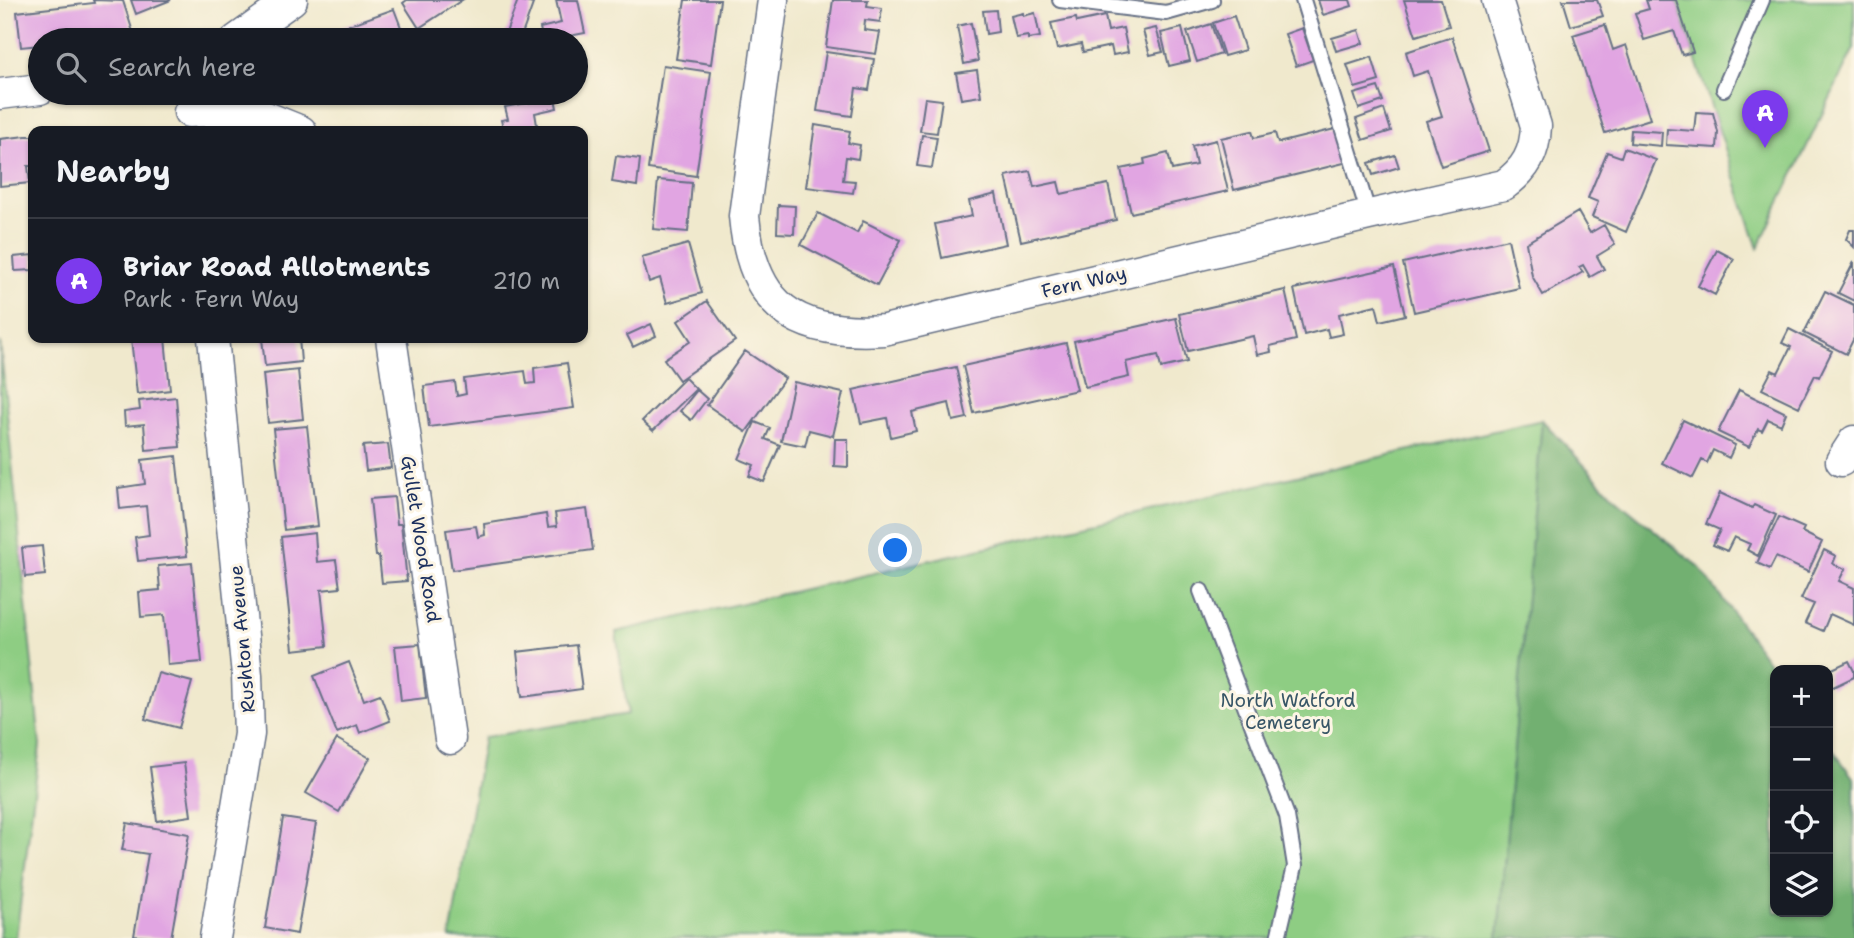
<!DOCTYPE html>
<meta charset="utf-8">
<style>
body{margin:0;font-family:"Shantell Sans",sans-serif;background:#20242c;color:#f1f3f6}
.controls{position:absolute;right:21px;bottom:21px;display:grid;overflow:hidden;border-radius:14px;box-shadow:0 2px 5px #0004}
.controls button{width:63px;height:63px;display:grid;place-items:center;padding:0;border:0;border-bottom:2px solid #363941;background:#171b24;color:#f1f3f6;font:35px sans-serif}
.you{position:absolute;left:896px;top:551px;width:24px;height:24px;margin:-18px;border:5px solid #fff;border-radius:50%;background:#1a73e8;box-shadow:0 0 0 10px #1a73e833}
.badge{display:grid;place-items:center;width:46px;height:46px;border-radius:50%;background:#7c3aed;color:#fff;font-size:23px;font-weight:700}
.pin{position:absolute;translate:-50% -58px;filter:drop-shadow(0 2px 4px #0008)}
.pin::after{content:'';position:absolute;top:37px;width:24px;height:21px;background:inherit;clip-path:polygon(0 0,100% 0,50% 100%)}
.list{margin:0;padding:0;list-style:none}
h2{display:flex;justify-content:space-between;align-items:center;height:91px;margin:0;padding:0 28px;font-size:30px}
h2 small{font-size:23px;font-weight:400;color:#9ea1a6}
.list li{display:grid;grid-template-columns:46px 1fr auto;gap:21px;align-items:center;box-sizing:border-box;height:126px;padding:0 28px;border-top:2px solid #363941}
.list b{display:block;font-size:26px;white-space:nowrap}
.list p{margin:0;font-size:23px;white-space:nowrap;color:#9ea1a6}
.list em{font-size:23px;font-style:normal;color:#9ea1a6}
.icon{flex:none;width:38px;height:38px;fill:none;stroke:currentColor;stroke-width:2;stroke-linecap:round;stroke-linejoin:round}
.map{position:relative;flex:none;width:1854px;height:938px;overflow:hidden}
.search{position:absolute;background:#171b24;box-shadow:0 2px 5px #0004;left:28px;top:28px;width:560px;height:77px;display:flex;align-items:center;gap:18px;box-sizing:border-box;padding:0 24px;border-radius:38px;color:#9ea1a6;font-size:26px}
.panel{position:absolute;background:#171b24;box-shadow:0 2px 5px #0004;left:28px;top:126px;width:560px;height:217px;border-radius:14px}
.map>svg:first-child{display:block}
.green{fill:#8ecd83;stroke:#547e70;stroke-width:2}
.forest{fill:#72b071;stroke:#467068;stroke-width:2}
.building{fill:#e1a5e2}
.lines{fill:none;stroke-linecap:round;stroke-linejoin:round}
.lane-casing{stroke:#667085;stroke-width:18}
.street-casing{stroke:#667085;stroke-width:33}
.lane{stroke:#fff;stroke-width:14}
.street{stroke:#fff;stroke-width:30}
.labels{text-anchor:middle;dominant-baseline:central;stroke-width:6;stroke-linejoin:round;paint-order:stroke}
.street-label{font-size:19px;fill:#1b2f5e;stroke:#fcf5e5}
.park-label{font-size:19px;fill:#385667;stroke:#fcf5e5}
</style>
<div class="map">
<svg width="1854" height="938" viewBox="0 0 1854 938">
<rect width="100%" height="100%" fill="#fcf5e5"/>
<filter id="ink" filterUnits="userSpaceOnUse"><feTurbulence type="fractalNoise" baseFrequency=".0143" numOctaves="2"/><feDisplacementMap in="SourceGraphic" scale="14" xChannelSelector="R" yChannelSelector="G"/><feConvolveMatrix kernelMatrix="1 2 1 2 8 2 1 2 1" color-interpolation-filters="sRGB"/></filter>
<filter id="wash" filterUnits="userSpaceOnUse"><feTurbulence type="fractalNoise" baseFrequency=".00686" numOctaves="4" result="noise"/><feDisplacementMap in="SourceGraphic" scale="28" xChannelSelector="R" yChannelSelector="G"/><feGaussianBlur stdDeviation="1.57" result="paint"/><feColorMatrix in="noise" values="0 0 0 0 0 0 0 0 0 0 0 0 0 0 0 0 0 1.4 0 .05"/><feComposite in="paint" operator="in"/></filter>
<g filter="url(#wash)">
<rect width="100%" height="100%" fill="#f0e9cd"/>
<path class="green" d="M1676,0H1854V48L1758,248Z
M0,342L40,745L16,938H0Z
M1542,420L1498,938H450L484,737L628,714L616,632Z"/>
<path class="forest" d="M1542,420L1614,497L1700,568L1775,671V912H1828V743L1854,779V938H1498Z"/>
<g id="blocks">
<path class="building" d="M93,0L123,1L134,35L82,40H40V45L21,47L17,12L94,3Z
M131,0H171L136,14Z
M407,0H462L419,28L403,3Z
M518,0L533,4L520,40H509L504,38Z
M556,0H578L585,33L564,37V40H543L540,28L561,23Z
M685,0H720L711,64L676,59Z
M833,0H868L867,6L882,8L880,22L865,20L864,30L880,32L876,54L826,47Z
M1318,0H1350L1352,6L1323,15Z
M1404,0H1441L1449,26L1416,36Z
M1563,0H1597L1603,16L1571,26Z
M1646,0H1676L1693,52L1682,55L1674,31L1644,40L1635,13L1649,9Z
M394,9L405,38L335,40L332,31Z
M996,10L998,32L986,34L983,11Z
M1023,13V16L1035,13L1040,37L1028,39V36L1016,38L1011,16Z
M1105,16L1108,31L1123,28L1128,52L1113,55L1111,46L1083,52L1081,44L1057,49L1051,23L1076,18L1077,22Z
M1234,16L1245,50L1224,56L1213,23Z
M971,23L978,61L964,64L957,26Z
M1211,24L1221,54L1197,62L1187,32Z
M1605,25L1613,50L1626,45L1650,119L1605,133L1573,35Z
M1156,28L1163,52L1150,55L1143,31Z
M1182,28L1190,61L1169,66L1161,33Z
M1302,28L1313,60L1296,66L1285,34Z
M1359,30L1363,43L1336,51L1332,38Z
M1452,37L1489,151L1441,166L1426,121L1442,116L1428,71L1413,76L1406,52Z
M826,52L874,59L869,90L856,88L852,116L817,111Z
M1372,57L1379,81L1355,88L1347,65Z
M663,65L711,72L696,176L648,169Z
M977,70L981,96L961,99L956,73Z
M1378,87L1383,101L1359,109L1354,94Z
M530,93H554L557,108L535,113L538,131H504L501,120L508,119L505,107L532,102Z
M925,98L942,100L937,133L920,131Z
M1384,109L1391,131L1363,140L1356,119Z
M1696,112L1713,113L1718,132L1717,148L1666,145L1667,129L1694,131Z
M815,125L850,131L848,143L860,145L858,159L846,157L843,180L855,181L853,193L806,187Z
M1339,128L1348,162L1234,190L1221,138L1252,131L1254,138L1275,133L1278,143Z
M1631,130L1662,132L1661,146L1630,143Z
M922,135L937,137L932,168L917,166Z
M26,136H33V166H28L30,183L0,186V139Z
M1216,140L1228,191L1131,213L1121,169L1145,164L1144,159L1168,153L1172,170L1196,165L1192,146Z
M1624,148L1656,160L1626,232L1592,217L1598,202L1588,198L1607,152L1621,157Z
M1395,155L1399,167L1373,175L1369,163Z
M616,156L640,159L637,186L612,182Z
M1030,171L1034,187L1058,182L1061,194L1108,184L1116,220L1021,241L1006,176Z
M658,180L692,183L688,232L653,229Z
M996,194L1006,244L942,258L935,224L972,216L969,201Z
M778,205L795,206L794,234L777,233Z
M1578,212L1590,233L1604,225L1615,245L1597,256L1604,269L1590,277L1583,265L1579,267L1583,272L1543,295L1532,276L1526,243Z
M818,213L857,233L863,221L901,240L877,285L801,245Z
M1850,230H1854V247L1846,239Z
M1508,239L1519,288L1414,312L1403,263Z
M688,244L702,293L667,303L660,278L649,282L642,257Z
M1717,250L1734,259L1715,295L1698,286Z
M33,255V270L15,271L14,257Z
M1854,262V301L1838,293Z
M1394,267L1405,315L1380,321L1376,305L1339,314L1343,334L1329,337L1327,329L1304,335L1294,289Z
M1285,290L1296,340L1270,346L1271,352L1257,355L1253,336L1188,351L1179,314Z
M1825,291L1854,305V338L1846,354L1804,333Z
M707,301L735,341L679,380L664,359L691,341L678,321Z
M1176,318L1187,362L1161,368L1158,355L1126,362L1129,377L1085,387L1074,341Z
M651,324L656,336L633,347L627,335Z
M1789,329L1832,351L1819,377L1815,375L1799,407L1762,389L1772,370L1778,373L1791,347L1782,343Z
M131,338H165L170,390L137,394Z
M262,338H299L301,362L265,366Z
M1066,343L1077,390L974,413L963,366Z
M745,351L785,378L746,432L707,405Z
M567,363L574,408L429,427L424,386L455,382L457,396L466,394L464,379L525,371L527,384L535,383L534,368Z
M956,367L967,418L953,421L949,403L912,412L916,431L891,437L887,418L861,423L853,390Z
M298,370L303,419L268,423L263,374Z
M685,378L696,389L653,431L642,421Z
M794,382L843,393L833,436L809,430L805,446L781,441Z
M697,390L707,399L691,420L680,411Z
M1739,390L1786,413L1781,425L1768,419L1762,431L1758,429L1749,447L1718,432Z
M176,397L180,447L146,450L144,424L125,426L124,412L140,410L139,401Z
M1683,420L1735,445L1729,458L1713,450L1707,463L1702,460L1693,478L1662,463Z
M755,422L770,428L765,439L780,445L764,482L749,476L754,465L739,459Z
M307,426L318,526L284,530L273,429Z
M835,439H848V467L834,466Z
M388,444L391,468L366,471L363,446Z
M176,456L187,556L138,561L135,537L149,535L146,506L120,509L118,488L145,484L142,460Z
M1720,493L1752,508L1754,505L1776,515L1758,556L1747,550L1750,544L1734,537L1727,551L1713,545L1720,530L1706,524Z
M394,497L397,524H401L407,581L382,583L379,556H376L370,499Z
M587,509L593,550L452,570L446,530L476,526L478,537L485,535L484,524L546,514L548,527L557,526L555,513Z
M1779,517L1804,528L1802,532L1822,542L1808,572L1776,557L1770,569L1757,563Z
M315,533L317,562L336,560L340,588L321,590L327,646L293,650L281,537Z
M42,546L45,575L25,577L22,548Z
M1824,550L1836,556L1833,564L1845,569L1839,581L1854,588V625L1830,614L1823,631L1805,623L1814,604L1801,599Z
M192,563L202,662L168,665L164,615L141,617L139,592L160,590L158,566Z
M420,644L426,698L401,701L395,646Z
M576,645L582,689L522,697L517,652Z
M1849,661L1854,671V677L1831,688L1828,681V671Z
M349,662L364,700L380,694L390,721L360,733L357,725L337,733L314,676Z
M158,673L192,682L179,728L145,719Z
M337,739L370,758L339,812L306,793Z
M184,763L191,816L157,821L150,767Z
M283,818L316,823L297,934L265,928Z
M127,823L189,834L171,938L134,936L148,854L122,850Z"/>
</g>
</g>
<g filter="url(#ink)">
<use href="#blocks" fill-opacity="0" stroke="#667085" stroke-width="2"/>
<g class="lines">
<defs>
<path id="lane" d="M1060,0L1166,13L1212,0
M1303,0L1369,215
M1724,89L1762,0
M1201,591L1287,816L1295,866L1278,938"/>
<path id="street" d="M773,0L744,216C752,307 796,336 884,330L1369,215L1504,185C1526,169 1535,153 1536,126L1497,0
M236,40L292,0
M0,94L40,89
M189,112L240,110L254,112L301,131
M213,338L247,675L249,734L215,938
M391,338L450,739
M1841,461L1854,441"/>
</defs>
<use href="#lane" class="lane-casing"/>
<use href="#street" class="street-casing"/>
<use href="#lane" class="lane"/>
<use href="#street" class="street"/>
</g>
</g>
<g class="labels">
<g class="street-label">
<text transform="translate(1084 282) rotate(-13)">Fern Way</text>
<text transform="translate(421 539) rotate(81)">Gullet Wood Road</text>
<text transform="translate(242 639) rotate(-95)">Rushton Avenue</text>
</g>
<g class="park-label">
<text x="1288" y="700">North Watford<tspan x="1288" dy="22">Cemetery</tspan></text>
</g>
</g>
</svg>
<div class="controls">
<button>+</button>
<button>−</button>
<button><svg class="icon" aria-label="locate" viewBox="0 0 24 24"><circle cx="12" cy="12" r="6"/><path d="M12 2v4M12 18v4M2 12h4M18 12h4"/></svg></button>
<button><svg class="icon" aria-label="layers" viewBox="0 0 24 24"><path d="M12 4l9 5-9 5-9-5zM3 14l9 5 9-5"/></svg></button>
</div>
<div class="you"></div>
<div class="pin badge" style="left:1765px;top:148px">A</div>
<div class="search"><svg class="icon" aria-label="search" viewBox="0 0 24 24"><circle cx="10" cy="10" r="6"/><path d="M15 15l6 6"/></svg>Search here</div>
<section class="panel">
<h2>Nearby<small></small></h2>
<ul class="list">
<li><span class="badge">A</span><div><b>Briar Road Allotments</b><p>Park · Fern Way</p></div><em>210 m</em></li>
</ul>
</section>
</div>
